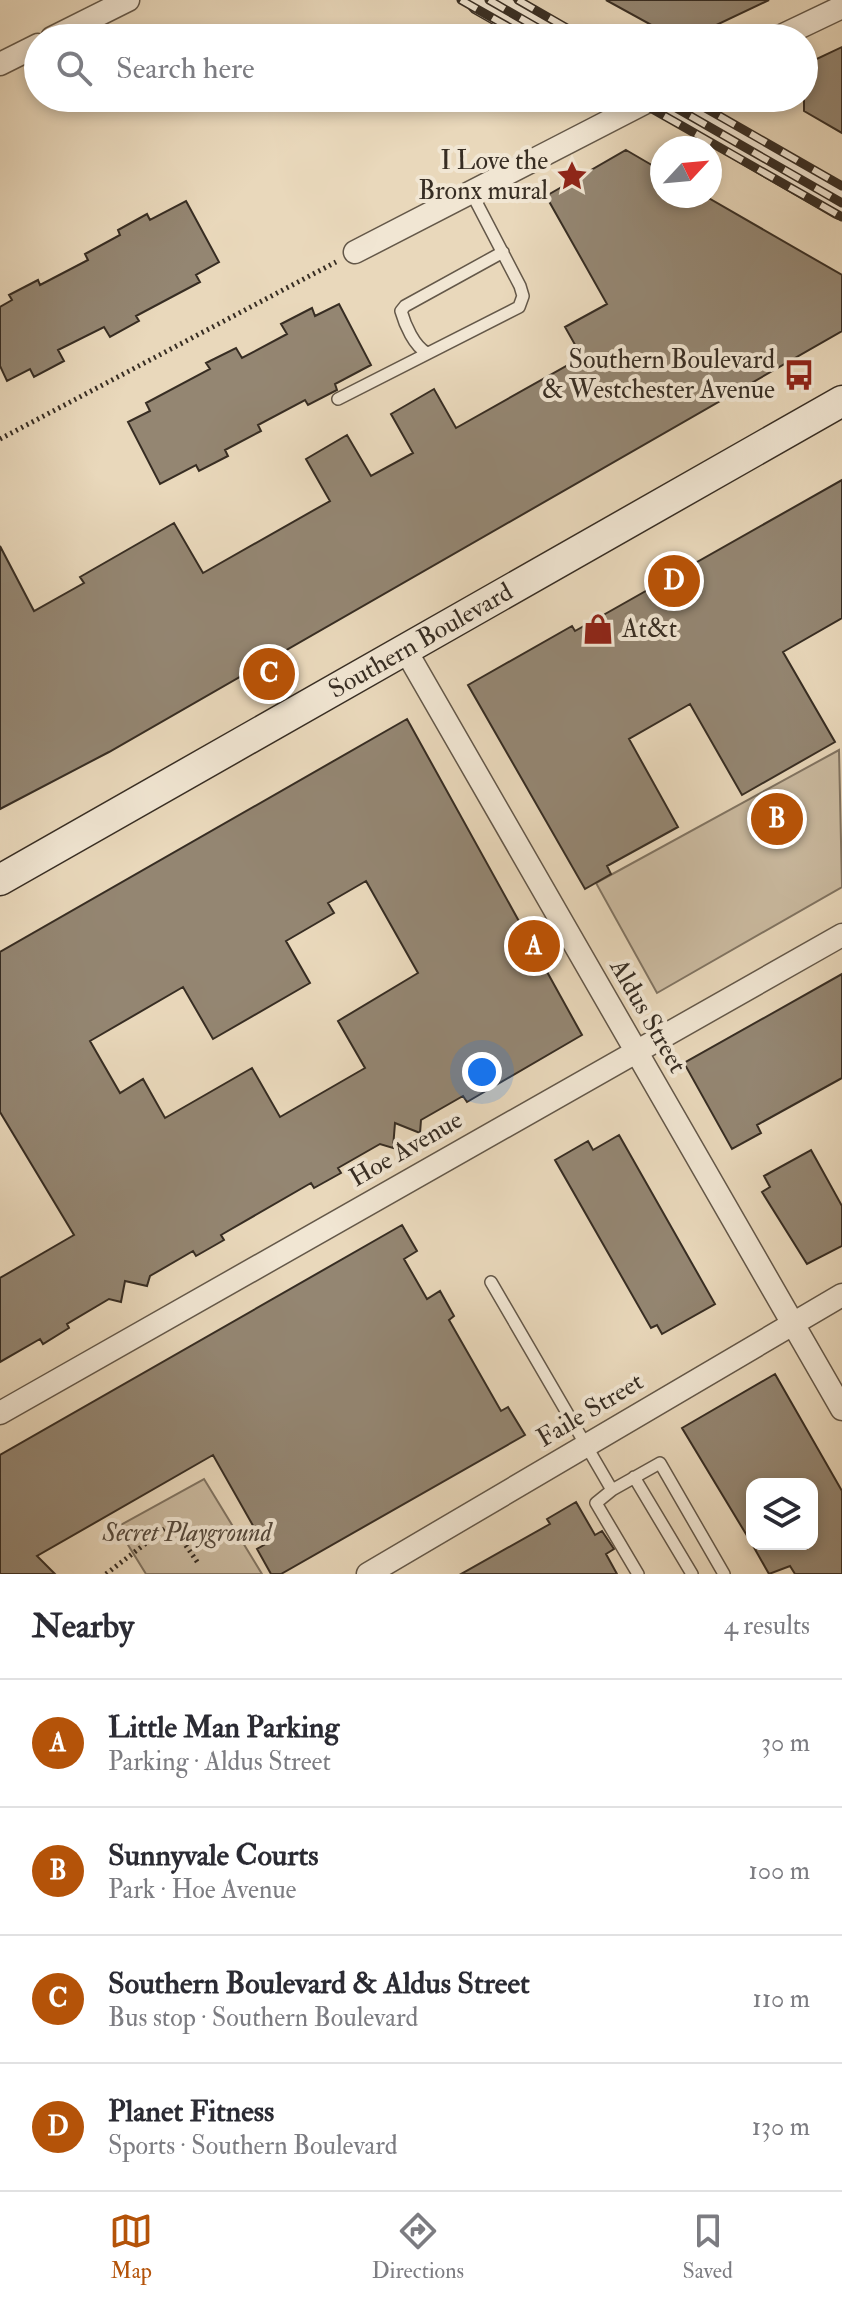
<!DOCTYPE html>
<meta charset="utf-8">
<style>
body{margin:0;font-family:"IM FELL Double Pica",serif;background:#f7f7f7;color:#2b2b33}
.controls{position:absolute;right:24px;bottom:24px;display:grid;overflow:hidden;border-radius:16px;box-shadow:0 4px 12px #0003}
.controls button{width:72px;height:72px;display:grid;place-items:center;padding:0;border:0;border-bottom:2px solid #e1e1e2;background:#fff;color:#2b2b33;font:40px sans-serif}
.compass{position:absolute;left:650px;top:136px;width:72px;height:72px;border-radius:50%;background:#fff;box-shadow:0 4px 12px #0003;rotate:64deg}
.you{position:absolute;left:482px;top:1072px;width:28px;height:28px;margin:-20px;border:6px solid #fff;border-radius:50%;background:#1a73e8;box-shadow:0 0 0 12px #1a73e833}
.badge{display:grid;place-items:center;width:52px;height:52px;border-radius:50%;background:#b45309;color:#fff;font-size:26px;font-weight:700}
.pin{position:absolute;translate:-50% -50%;border:4px solid #fff;box-shadow:0 2px 8px #0006}
.list{margin:0;padding:0;list-style:none}
h2{display:flex;justify-content:space-between;align-items:center;height:104px;margin:0;padding:0 32px;font-size:34px}
h2 small{font-size:26px;font-weight:400;color:#7c7c81}
.list li{display:grid;grid-template-columns:52px 1fr auto;gap:24px;align-items:center;box-sizing:border-box;height:128px;padding:0 32px;border-top:2px solid #e1e1e2}
.list b{display:block;font-size:30px;white-space:nowrap}
.list p{margin:0;font-size:26px;white-space:nowrap;color:#7c7c81}
.list em{font-size:26px;font-style:normal;color:#7c7c81}
.icon{flex:none;width:44px;height:44px;fill:none;stroke:currentColor;stroke-width:2;stroke-linecap:round;stroke-linejoin:round}
.map{position:relative;flex:none;width:842px;height:1574px;overflow:hidden}
.search{position:absolute;background:#fff;box-shadow:0 4px 12px #0003;left:24px;right:24px;top:24px;height:88px;display:flex;align-items:center;gap:20px;box-sizing:border-box;padding:0 28px;border-radius:44px;color:#7c7c81;font-size:30px}
.sheet{height:616px;background:#fff}
nav{display:flex;justify-content:space-around;align-items:center;box-sizing:border-box;height:112px;border-top:2px solid #e1e1e2;background:#fff;font-size:22px;color:#7c7c81}
nav a{display:grid;justify-items:center;gap:4px}
nav .on{color:#b45309}
.map>svg:first-child{display:block}
.green{fill:#cbbba1;stroke:#817462;stroke-width:2}
.building{fill:#948672;stroke:#372d23;stroke-width:2;fill-rule:evenodd}
.lines{fill:none;stroke-linecap:round;stroke-linejoin:round}
.lane-casing{stroke:#645849;stroke-width:14}
.street-casing{stroke:#645849;stroke-width:25}
.secondary-casing{stroke:#372d23;stroke-width:33}
.path{stroke:#372d23;stroke-width:5;stroke-dasharray:2 4;stroke-linecap:butt}
.lane{stroke:#f1e6d3;stroke-width:11}
.street{stroke:#f1e6d3;stroke-width:22}
.secondary{stroke:#f1e6d3;stroke-width:30}
.rail-casing{stroke:#372d23;stroke-width:9}
.rail{stroke:#f1e6d3;stroke-width:6;stroke-dasharray:18;stroke-linecap:butt}
.labels{text-anchor:middle;dominant-baseline:central;stroke-width:8;stroke-linejoin:round;paint-order:stroke}
.poi-label{font-size:26px;fill:#372d23;stroke:#f1e6d3;text-anchor:end}
.street-label{font-size:26px;fill:#372d23;stroke:#f1e6d3}
.park-label{font-size:26px;font-style:italic;fill:#55493c;stroke:#f1e6d3}
</style>
<div class="map">
<svg width="842" height="1574" viewBox="0 0 842 1574">
<rect width="100%" height="100%" fill="#e9d8bb"/>
<filter id="stains"><feTurbulence type="fractalNoise" baseFrequency=".0025" numOctaves="4"/><feColorMatrix values="0 0 0 0 .2 0 0 0 0 .09 0 0 0 0 .02 0 0 0 .5 -.17"/></filter>
<radialGradient id="worn" r=".72"><stop offset=".6" stop-color="#630" stop-opacity="0"/><stop offset="1" stop-color="#630" stop-opacity=".3"/></radialGradient>
<path class="green" d="M839,750L842,887L657,993L596,883Z
M204,1479L262,1574H146L117,1527Z"/>
<path class="building" d="M606,0H769L689,38H675Z
M842,47V133L804,111V65Z
M626,150L662,171V196H705L842,275V331L109,752L0,809V546L34,611L84,583L80,577L174,523L203,573L330,501L306,459L347,435L371,476L413,453L391,414L434,389L456,428L582,357L565,327L607,304L546,196Z
M186,201L219,262L196,275L200,282L136,316L139,321L110,337L104,327L58,350L64,361L34,377L30,369L7,381L0,366V307L12,300L9,295L38,280L40,285L88,260L85,254L120,235L118,230L147,214L150,220Z
M339,304L371,365L335,384L337,390L308,405L305,400L258,425L261,431L225,450L228,456L199,471L196,465L160,484L128,422L150,411L146,403L210,369L206,363L236,348L242,358L287,334L281,324L312,308L315,316Z
M842,480V618L783,652L835,742L742,795L690,704L629,739L678,827L607,866L611,874L585,889L468,685L572,626L575,631Z
M407,719L582,1035L467,1102L463,1096L421,1120L420,1133L395,1123L393,1148L380,1144L338,1168L341,1173L314,1188L311,1183L221,1235L224,1240L196,1256L193,1251L150,1276L147,1286L125,1281L121,1302L109,1299L67,1324L69,1328L43,1344L40,1339L0,1362V1278L74,1235L0,1112V952ZM366,881L418,973L338,1021L365,1068L280,1117L252,1068L165,1118L143,1079L120,1093L90,1041L183,987L213,1039L310,983L286,941L334,913L328,903Z
M842,974V1078L757,1125L761,1133L732,1149L684,1063Z
M619,1135L715,1304L662,1334L657,1325L651,1328L555,1160L588,1141L593,1150Z
M811,1150L842,1206V1246L807,1264L762,1192L770,1187L764,1176Z
M402,1225L417,1251L404,1259L427,1299L440,1291L454,1316L449,1320L501,1411L508,1407L525,1435L281,1574H271L257,1549L264,1545L213,1455L37,1556L55,1574H0V1455Z
M775,1374L842,1491V1574H795L790,1566L769,1574L752,1544H812V1484H752V1544L682,1428Z
M576,1502L595,1535L602,1531L614,1549L606,1554L617,1574H461L550,1524L547,1519Z"/>
<g class="lines">
<defs>
<path id="lane" d="M427,353C414,346 405,325 401,311L405,306L503,252
M338,399L519,307L523,296L520,286L471,192
M491,1282L612,1490L596,1503L638,1574
M634,1477L692,1574
M612,1490L660,1463L724,1574"/>
<path id="street" d="M52,38L128,0
M777,38L842,7
M0,64L38,45
M355,252L654,98
M406,651L842,1409
M0,1413L842,935
M368,1574L842,1295"/>
<g id="secondary">
<path d="M482,0L549,38"/>
<path d="M660,98L842,204"/>
<path id="s1" d="M0,880L842,401"/>
</g>
</defs>
<use href="#lane" class="lane-casing"/>
<use href="#street" class="street-casing"/>
<use href="#secondary" class="secondary-casing"/>
<path class="path" d="M0,439L336,262
M106,1574L171,1524L198,1563"/>
<use href="#lane" class="lane"/>
<use href="#street" class="street"/>
<use href="#secondary" class="secondary"/>
<defs>
<path id="rail" d="M461,0L528,38
M489,0L555,38
M518,0L584,38
M633,98L842,217
M659,98L842,203
M688,98L842,186"/>
</defs>
<use href="#rail" class="rail-casing"/>
<use href="#rail" class="rail"/>
</g>
<defs>
<symbol id="sight-bare" viewBox="-9 -9 18 18"><path d="M0-6L1.8-2.2L6-1.7L2.9 1.2L3.7 5.4L0 3.3L-3.7 5.4L-2.9 1.2L-6-1.7L-1.8-2.2Z" fill="#8f2418" stroke="#f1e6d3" stroke-width="2.5" paint-order="stroke"/></symbol>
<symbol id="bus-bare" viewBox="-9 -9 18 18"><path d="M-5-6H5V4H4V6H2V4H-2V6H-4V4H-5ZM-3.5-4V0h7V-4ZM-3.5 1.2v1.5H-2V1.2ZM2 1.2v1.5H3.5V1.2Z" fill="#8f2418" stroke="#f1e6d3" stroke-width="2.5" paint-order="stroke"/></symbol>
<symbol id="shop-bare" viewBox="-9 -9 18 18"><path d="M-5-2.5h2.3a2.7 3.5 0 0 1 5.4 0H5L5.5 6h-11ZM-1.5-2.5h3a1.5 2.3 0 0 0-3 0Z" fill="#8f2418" stroke="#f1e6d3" stroke-width="2.5" paint-order="stroke"/></symbol>
</defs>
<g fill-rule="evenodd">
<use href="#sight-bare" x="550" y="154" width="44" height="44"/>
<use href="#bus-bare" x="777" y="353" width="44" height="44"/>
<use href="#shop-bare" x="576" y="607" width="44" height="44"/>
</g>
<g class="labels">
<g class="poi-label">
<text x="548" y="161">I Love the<tspan x="548" dy="30">Bronx mural</tspan></text>
<text x="775" y="360">Southern Boulevard<tspan x="775" dy="30">&amp; Westchester Avenue</tspan></text>
<text x="622" y="629" text-anchor="start">At&amp;t</text>
</g>
<g class="street-label">
<text stroke="none"><textPath href="#s1" startOffset="484">Southern Boulevard</textPath></text>
<text transform="translate(648 1016) rotate(60)">Aldus Street</text>
<text transform="translate(406 1149) rotate(-30)">Hoe Avenue</text>
<text transform="translate(590 1410) rotate(-31)">Faile Street</text>
</g>
<g class="park-label">
<text x="187" y="1533">Secret Playground</text>
</g>
</g>
<rect width="100%" height="100%" filter="url(#stains)"/>
<rect width="100%" height="100%" fill="url(#worn)"/>
</svg>
<div class="controls">
<button><svg class="icon" aria-label="layers" viewBox="0 0 24 24"><path d="M12 4l9 5-9 5-9-5zM3 14l9 5 9-5"/></svg></button>
</div>
<svg class="compass" viewBox="-18 -18 36 36"><path d="M0-13l5 13h-10z" fill="#e53935"/><path d="M0 13l5-13h-10z" fill="#7c7c81"/></svg>
<div class="you"></div>
<div class="pin badge" style="left:534px;top:946px">A</div>
<div class="pin badge" style="left:777px;top:819px">B</div>
<div class="pin badge" style="left:269px;top:674px">C</div>
<div class="pin badge" style="left:674px;top:581px">D</div>
<div class="search"><svg class="icon" aria-label="search" viewBox="0 0 24 24"><circle cx="10" cy="10" r="6"/><path d="M15 15l6 6"/></svg>Search here</div>
</div>
<section class="sheet">
<h2>Nearby<small>4 results</small></h2>
<ul class="list">
<li><span class="badge">A</span><div><b>Little Man Parking</b><p>Parking · Aldus Street</p></div><em>30 m</em></li>
<li><span class="badge">B</span><div><b>Sunnyvale Courts</b><p>Park · Hoe Avenue</p></div><em>100 m</em></li>
<li><span class="badge">C</span><div><b>Southern Boulevard &amp; Aldus Street</b><p>Bus stop · Southern Boulevard</p></div><em>110 m</em></li>
<li><span class="badge">D</span><div><b>Planet Fitness</b><p>Sports · Southern Boulevard</p></div><em>130 m</em></li>
</ul>
</section>
<nav>
<a class="on"><svg class="icon" aria-label="map" viewBox="0 0 24 24"><path d="M3 6l6-2 6 2 6-2v14l-6 2-6-2-6 2zM9 4v14M15 6v14"/></svg>Map</a>
<a><svg class="icon" aria-label="directions" viewBox="0 0 24 24"><path d="M12 3l9 9-9 9-9-9zM9 14v-3h6M13 9l2 2-2 2"/></svg>Directions</a>
<a><svg class="icon" aria-label="saved" viewBox="0 0 24 24"><path d="M7 4h10v16l-5-4-5 4z"/></svg>Saved</a>
</nav>
